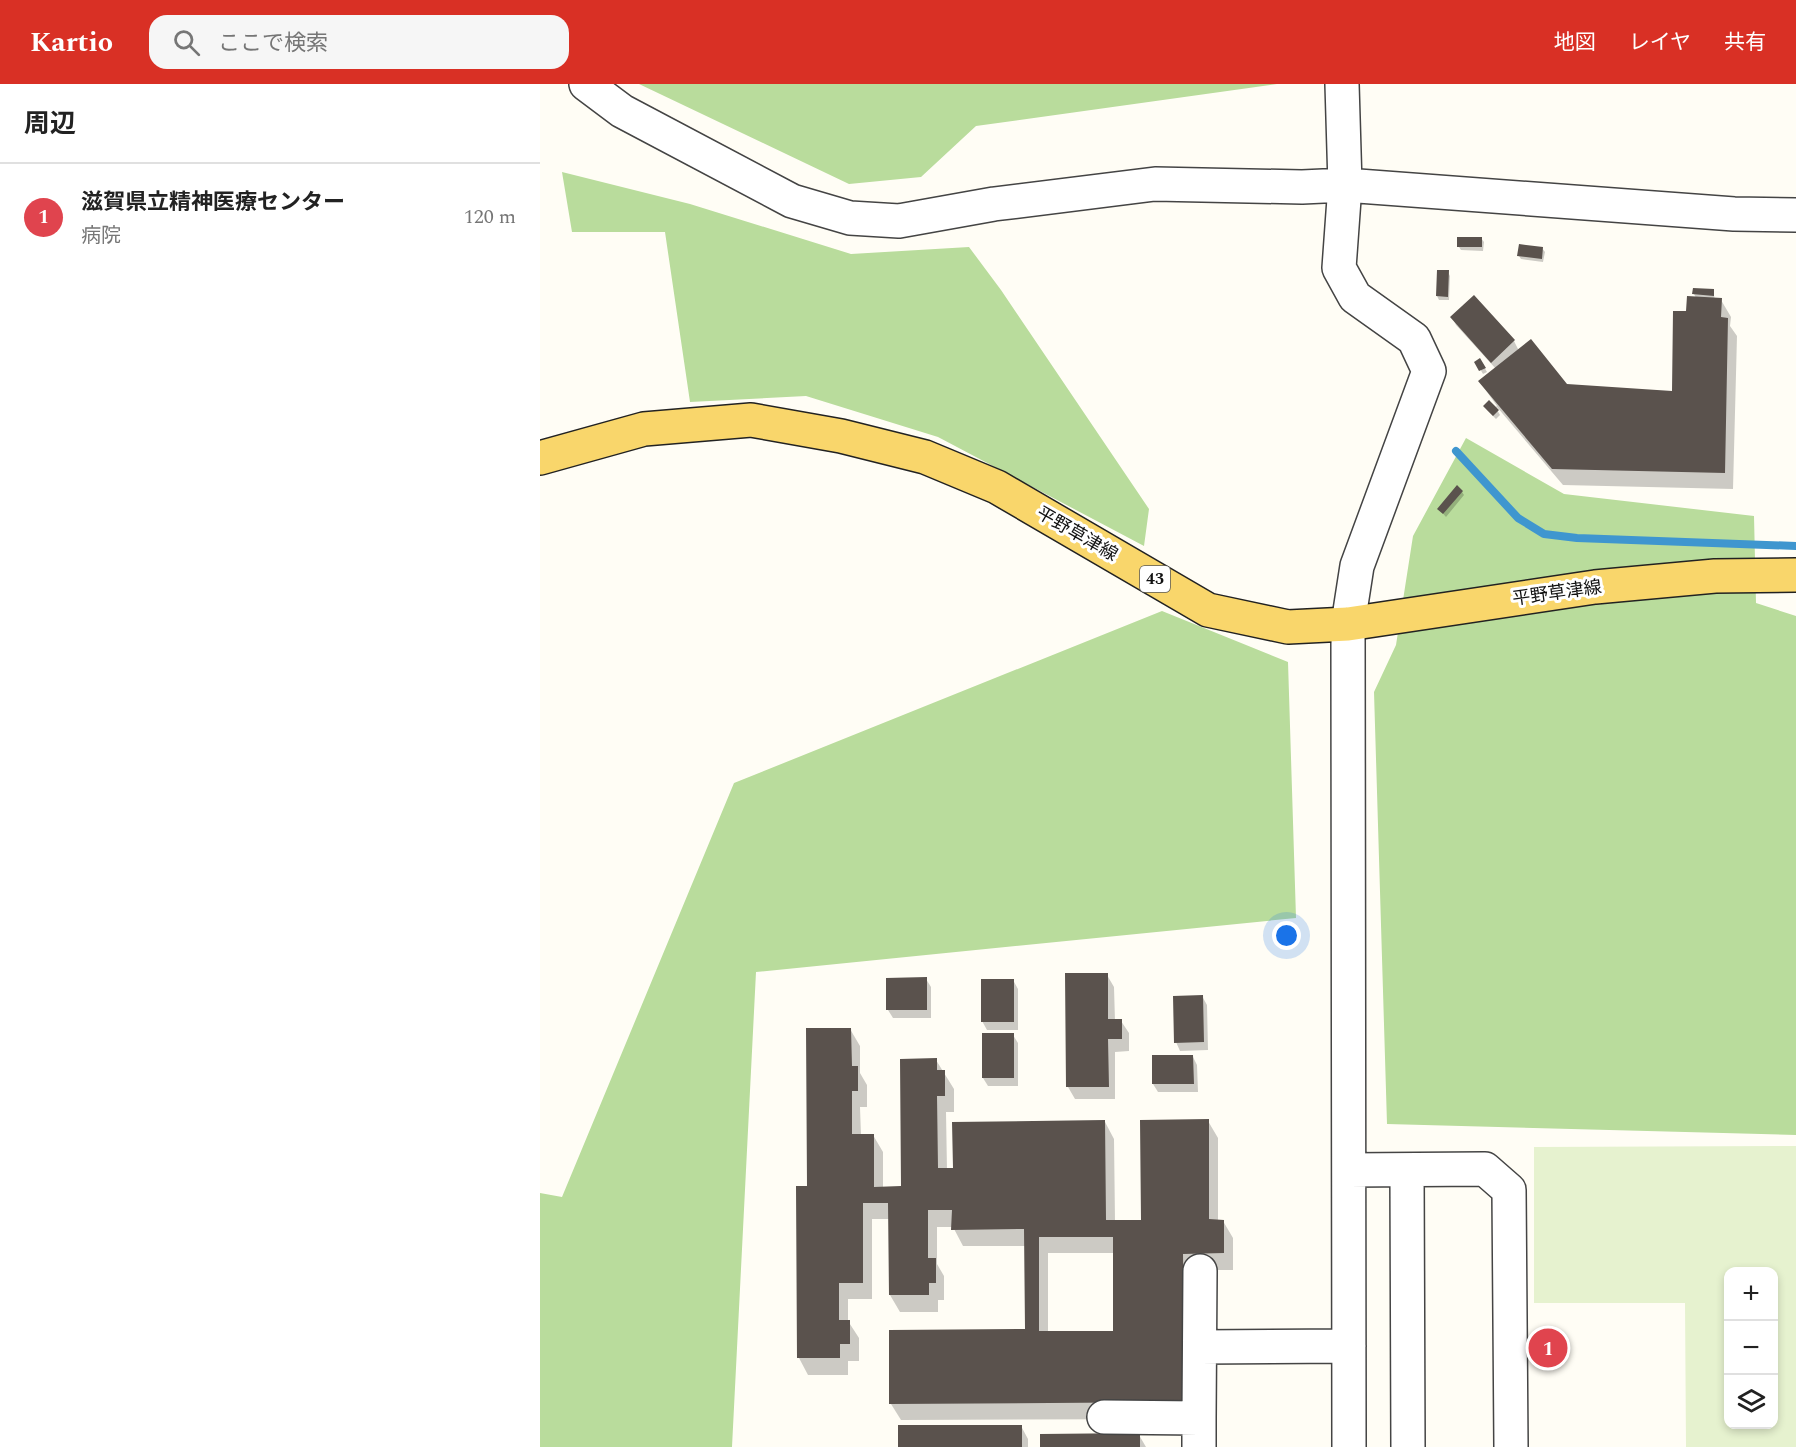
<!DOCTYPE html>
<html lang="ja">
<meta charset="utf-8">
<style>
body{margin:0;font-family:Spectral,"Noto Sans JP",serif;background:#f6f6f6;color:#222}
.controls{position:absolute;right:18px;bottom:18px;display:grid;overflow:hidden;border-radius:12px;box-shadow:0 3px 9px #0003}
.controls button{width:54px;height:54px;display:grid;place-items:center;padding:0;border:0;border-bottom:2px solid #e0e0e0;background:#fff;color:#222;font:30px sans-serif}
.you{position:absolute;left:747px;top:852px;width:21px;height:21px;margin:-15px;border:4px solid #fff;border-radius:50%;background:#1a73e8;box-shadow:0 0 0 9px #1a73e833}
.badge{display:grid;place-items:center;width:39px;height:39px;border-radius:50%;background:#d93025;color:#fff;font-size:20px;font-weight:700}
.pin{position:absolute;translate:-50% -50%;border:3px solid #fff;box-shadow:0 2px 6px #0006}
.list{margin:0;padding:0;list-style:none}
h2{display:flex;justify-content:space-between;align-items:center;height:78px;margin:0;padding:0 24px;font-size:26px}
h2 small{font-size:20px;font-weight:400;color:#767676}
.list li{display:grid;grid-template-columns:39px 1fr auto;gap:18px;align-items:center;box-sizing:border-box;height:108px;padding:0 24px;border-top:2px solid #e0e0e0}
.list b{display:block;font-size:22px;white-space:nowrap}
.list p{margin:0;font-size:20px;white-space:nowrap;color:#767676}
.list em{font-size:20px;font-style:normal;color:#767676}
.icon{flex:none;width:33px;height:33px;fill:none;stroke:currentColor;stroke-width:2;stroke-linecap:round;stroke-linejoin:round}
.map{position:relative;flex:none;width:1256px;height:1363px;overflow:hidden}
header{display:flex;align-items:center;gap:36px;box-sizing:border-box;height:84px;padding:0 30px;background:#d93025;color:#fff}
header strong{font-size:28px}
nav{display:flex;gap:33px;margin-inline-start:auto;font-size:21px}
.search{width:420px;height:54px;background:#f6f6f6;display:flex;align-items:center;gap:15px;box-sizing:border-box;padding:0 21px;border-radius:18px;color:#767676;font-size:22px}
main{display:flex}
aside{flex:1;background:#fff}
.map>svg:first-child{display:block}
.forest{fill:#b9dc9c}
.pitch{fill:#e6f2cf;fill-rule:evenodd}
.shadow{fill:#0003;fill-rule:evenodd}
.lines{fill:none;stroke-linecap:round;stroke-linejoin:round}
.stream{stroke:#3f96cf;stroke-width:8}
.building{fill:#5a524d;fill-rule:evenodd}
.minor-casing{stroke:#444;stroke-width:36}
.major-casing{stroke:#222;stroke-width:36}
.minor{stroke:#fff;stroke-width:33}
.major{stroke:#f9d66b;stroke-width:33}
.labels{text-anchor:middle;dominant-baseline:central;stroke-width:6;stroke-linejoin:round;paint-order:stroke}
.shield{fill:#fff;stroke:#585858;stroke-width:1.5}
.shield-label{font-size:16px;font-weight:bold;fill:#111}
.street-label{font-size:18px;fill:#111;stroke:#fff}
</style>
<header>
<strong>Kartio</strong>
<div class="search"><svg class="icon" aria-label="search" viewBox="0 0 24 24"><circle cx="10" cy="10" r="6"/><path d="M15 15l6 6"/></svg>ここで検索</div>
<nav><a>地図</a><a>レイヤ</a><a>共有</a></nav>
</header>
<main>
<aside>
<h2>周辺<small></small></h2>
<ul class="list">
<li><span class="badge" style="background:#e0444e">1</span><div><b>滋賀県立精神医療センター</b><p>病院</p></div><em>120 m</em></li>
</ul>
</aside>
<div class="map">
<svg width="1256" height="1363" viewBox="0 0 1256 1363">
<rect width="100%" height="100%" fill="#fffdf5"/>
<path class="forest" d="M99,0H737L436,42L381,93L309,100Z
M22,88L150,120L311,170L429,163L461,206L609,425L604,462L398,353L266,312L150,318L125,148H32Z
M926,354L1024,410L1214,432L1216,519L1256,532V1051L847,1040L834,608L856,561L873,452Z
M622,527L748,578L756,834L216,888L192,1363H0V1109L22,1113L194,699Z"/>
<path class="pitch" d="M1256,1062V1363H1146L1145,1219H994V1063ZM1188,1188H1234V1340H1188Z"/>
<path class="shadow" d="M941,154L944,158L943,167L921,166L919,163Z
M1002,164L1005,168L1003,178L981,175L979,172Z
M908,188L910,192L909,216H899L897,212Z
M1173,207L1175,216H1181L1191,233L1190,242L1197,252L1193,405L1023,401L957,323L956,324L960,331L956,335L947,326L945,322L955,324L957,322L940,298L956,285L916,241L912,233L934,213L974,257L979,267L1026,302L1134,309L1147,229L1156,214L1154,210Z
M940,276L947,288L943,290L936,278Z
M922,408L924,411L906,433L899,425Z
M567,891L574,903L575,937H581L589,949V967L575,968V1015H535L528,1003Z
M386,895L391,903V934H353L348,926Z
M473,896L478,905V946H447L442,937Z
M662,912L667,921L668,966L640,967L636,958Z
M310,945L320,962V989L327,1001V1023H320L321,1052L333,1051L343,1068V1104H363L396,976L414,1005V1028H406L407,1086H414L565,1038L574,1055L575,1137H602L668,1037L678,1054V1137H683L693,1154V1186H652L653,1335L361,1336L351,1320L486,1247V1162H423L413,1143H397V1180L404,1192V1216H398V1228H360L350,1211L349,1135H332V1215H308V1237L319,1254V1277H308V1291H268L259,1274L269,1103ZM508,1169H574V1248H508Z
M473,951L478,959V1002H448L443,994Z
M613,973H653L657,981L658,1008H618L613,1000Z
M481,1342L488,1355V1363H359Z
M599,1351L606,1363H502Z"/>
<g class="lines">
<path class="stream" d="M916,367L978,434L1004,450L1037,454L1256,462"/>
</g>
<path class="building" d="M917,153H942V163H917Z
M979,160L1003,163L1002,175L977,172Z
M897,186H909L908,213L896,212Z
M1153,204L1174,205V212L1152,210Z
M934,211L975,256L951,279L910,233Z
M1147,212L1182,214L1181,233L1188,234L1185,389L1012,385L938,297L991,255L1027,300L1132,307L1133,227H1146Z
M940,274L946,284L939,287L934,278Z
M949,316L959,326L953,332L943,322Z
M917,401L923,407L903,430L897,425Z
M525,889H568V935H582V955H568L569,1003H526Z
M387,893V926H346V894Z
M441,895H474V938H441Z
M663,911L664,958L634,959L633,912Z
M266,944H311L312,982H318V1007H312V1050H334V1103L361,1102L360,975L397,974V986H405V1012H397L398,1084H413L412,1038L565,1036L566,1136H601L600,1036L669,1035V1135L684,1136V1169L643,1170L645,1318L349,1320V1246L485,1245L484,1145L411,1146L412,1126H388V1174H396V1199H389V1211H349L348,1119H323V1199H299V1236H310V1260H300V1274H257L256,1102H267ZM499,1153H573V1247H499Z
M442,949H474V994H442Z
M612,971H653L654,1000H612Z
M358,1341H482V1363H358Z
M600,1349V1363H500V1350Z"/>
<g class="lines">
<defs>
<path id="minor" d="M46,0L82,27L252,117L310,134L359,137L454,120L615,100L762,103L805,101L1194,130L1256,131
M802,0L805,101L799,184L815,213L874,255L889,287L817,482L808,540L809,1363
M809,1086L945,1085L969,1106L971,1363
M867,1086L868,1363
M660,1263L809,1262
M564,1333L659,1334V1363
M659,1334L660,1187"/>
<path id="major" d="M0,374L104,345L211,336L301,352L385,373L457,403L668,526L748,543L808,540L1055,503L1175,492L1256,491"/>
</defs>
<use href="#minor" class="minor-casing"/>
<use href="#major" class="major-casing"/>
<use href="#minor" class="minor"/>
<use href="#major" class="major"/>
</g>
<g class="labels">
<rect class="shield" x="600" y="482" width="30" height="26" rx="4.5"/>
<g class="shield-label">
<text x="615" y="495">43</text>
</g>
<g class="street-label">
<text transform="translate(537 450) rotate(30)">平野草津線</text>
<text transform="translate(1017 509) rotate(-8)">平野草津線</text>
</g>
</g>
</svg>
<div class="controls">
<button>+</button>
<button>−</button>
<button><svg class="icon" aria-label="layers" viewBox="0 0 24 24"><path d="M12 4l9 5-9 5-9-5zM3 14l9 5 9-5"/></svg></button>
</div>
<div class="you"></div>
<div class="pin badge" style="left:1008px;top:1264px;background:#e0444e">1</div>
</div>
</main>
